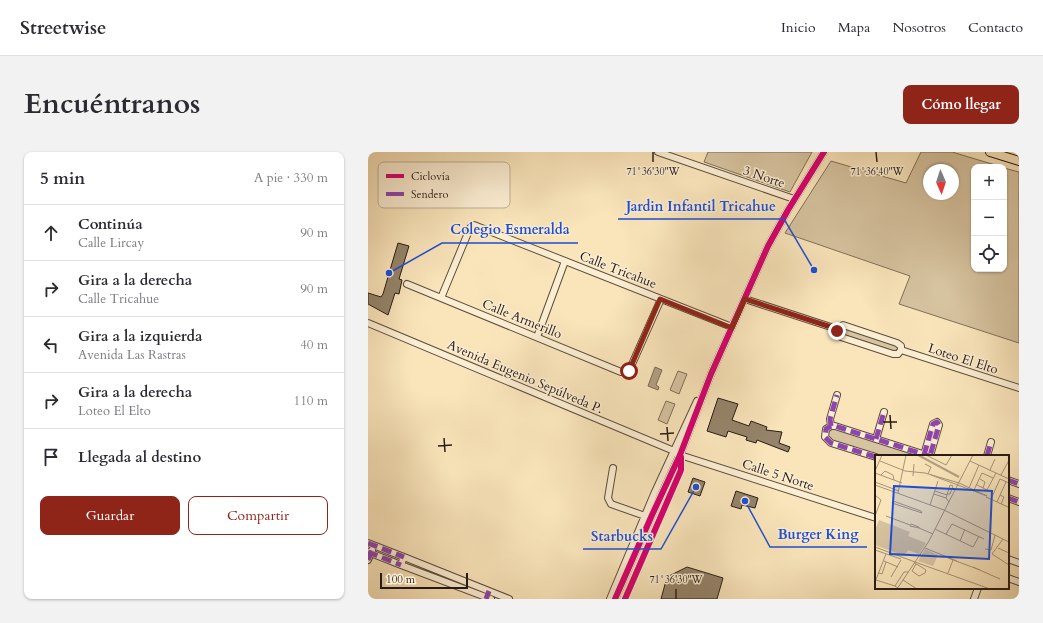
<!DOCTYPE html>
<html lang="es">
<meta charset="utf-8">
<style>
body{margin:0;font-family:Cardo,serif;background:#f2f2f3;color:#2b2b33}
.controls{position:absolute;right:12px;top:12px;display:grid;overflow:hidden;border-radius:8px;box-shadow:0 1px 3px #0004}
.controls button{width:36px;height:36px;display:grid;place-items:center;padding:0;border:0;border-bottom:1px solid #e1e1e2;background:#fff;color:#2b2b33;font:20px sans-serif}
.compass{position:absolute;left:555px;top:12px;width:36px;height:36px;border-radius:50%;background:#fff;box-shadow:0 1px 3px #0004;rotate:177deg}
.scale{position:absolute;left:12px;bottom:10px;width:88px;box-sizing:border-box;padding-left:4px;border:2px solid #281b15;border-top:0;font-size:11px;line-height:14px;white-space:nowrap;color:#281b15;-webkit-text-stroke:3px #fceed3;paint-order:stroke}
.stop{position:absolute;width:12px;height:12px;margin:-9px;border:3px solid #8f2418;border-radius:50%;background:#fff}
.stop.end{background:#8f2418;border-color:#fff;box-shadow:0 1px 4px #0008}
.list{margin:0;padding:0;list-style:none}
h2{display:flex;justify-content:space-between;align-items:center;height:52px;margin:0;padding:0 16px;font-size:17px}
h2 small{font-size:13px;font-weight:400;color:#7c7c81}
.list li{display:grid;grid-template-columns:26px 1fr auto;gap:12px;align-items:center;box-sizing:border-box;height:56px;padding:0 16px;border-top:1px solid #e1e1e2}
.list b{display:block;font-size:15px;white-space:nowrap}
.list p{margin:0;font-size:13px;white-space:nowrap;color:#7c7c81}
.list em{font-size:13px;font-style:normal;color:#7c7c81}
.actions{display:flex;gap:8px;padding:12px 16px}
.actions a{flex:1;padding:9px 0;border:1px solid #8f2418;border-radius:8px;text-align:center;font-size:14px;color:#8f2418}
.actions .main{background:#8f2418;color:#fff}
.icon{flex:none;width:22px;height:22px;fill:none;stroke:currentColor;stroke-width:2;stroke-linecap:round;stroke-linejoin:round}
.map{position:relative;flex:none;width:651px;height:447px;overflow:hidden;border-radius:8px}
header{display:flex;align-items:center;gap:24px;box-sizing:border-box;height:56px;padding:0 20px;background:#fff;border-bottom:1px solid #e1e1e2}
header strong{font-size:19px}
nav{display:flex;gap:22px;margin-inline-start:auto;font-size:14px}
.intro{display:flex;align-items:center;justify-content:space-between;box-sizing:border-box;height:96px;padding:0 24px}
h1{margin:0;font-size:28px}
.button{padding:10px 18px;border-radius:8px;background:#8f2418;color:#fff;font-size:14px;font-weight:700}
main{display:flex;gap:24px;padding:0 24px}
aside{flex:1;background:#fff;border-radius:8px;box-shadow:0 1px 3px #0004}
.map>svg:first-child{display:block}
.green{fill:#d6c39f;stroke:#7f6f5a;fill-rule:evenodd}
.water{fill:#b3a083;stroke:#7b6b57}
.building{fill:#95846b;stroke:#281b15}
.lines{fill:none;stroke-linecap:round;stroke-linejoin:round}
.minor-casing{stroke:#5c4e3e;stroke-width:8}
.major-casing{stroke:#281b15;stroke-width:10}
.minor{stroke:#fceed3;stroke-width:6}
.major{stroke:#fae5bb;stroke-width:8}
.quiet{stroke:#8e44ad;stroke-width:5;stroke-dasharray:10 5;stroke-linecap:butt}
.cycleway-casing{stroke:#fceed3;stroke-width:8}
.cycleway{stroke:#d6006c;stroke-width:6}
.route{stroke:#8f2418;stroke-width:5}
.ticks{fill:none;stroke:#281b15;stroke-width:1.5}
.labels{text-anchor:middle;dominant-baseline:central;stroke-width:3;stroke-linejoin:round;paint-order:stroke}
.street-label{font-size:13px;fill:#281b15;stroke:#fceed3}
.inset-river{fill:none;stroke:#b3a083;stroke-width:2}
.inset-road{fill:none;stroke:#a69479;stroke-width:1}
.view{fill:#1d4ed8;fill-opacity:0.15;stroke:#1d4ed8;stroke-width:2}
.inset-edge{fill:none;stroke:#281b15;stroke-width:2}
.key{fill:#fceed3;stroke:#bcaf9a;stroke-width:1}
.key-label{font-size:11px;fill:#281b15}
.ticks-label{font-size:10px;text-anchor:middle;fill:#281b15;stroke:#fceed3;stroke-width:3;stroke-linejoin:round;paint-order:stroke}
.leader{fill:none;stroke:#1d4ed8;stroke-width:1.5}
.callout-dot{fill:#1d4ed8;stroke:#fceed3;stroke-width:1.5}
.callout-label{font-size:14px;text-anchor:middle;font-weight:bold;fill:#1d4ed8;stroke:#fceed3;stroke-width:3;stroke-linejoin:round;paint-order:stroke}
</style>
<header>
<strong>Streetwise</strong>
<nav><a>Inicio</a><a>Mapa</a><a>Nosotros</a><a>Contacto</a></nav>
</header>
<div class="intro"><h1>Encuéntranos</h1><a class="button">Cómo llegar</a></div>
<main>
<aside>
<h2>5 min<small>A pie · 330 m</small></h2>
<ul class="list">
<li><svg class="icon" aria-label="ahead" viewBox="0 0 24 24"><path d="M12 20V5M6 11l6-6 6 6"/></svg><div><b>Continúa</b><p>Calle Lircay</p></div><em>90 m</em></li>
<li><svg class="icon" aria-label="right" viewBox="0 0 24 24"><path d="M7 20v-9h11M14 6l5 5-5 5"/></svg><div><b>Gira a la derecha</b><p>Calle Tricahue</p></div><em>90 m</em></li>
<li><svg class="icon" aria-label="left" viewBox="0 0 24 24"><path d="M17 20v-9H6M10 6l-5 5 5 5"/></svg><div><b>Gira a la izquierda</b><p>Avenida Las Rastras</p></div><em>40 m</em></li>
<li><svg class="icon" aria-label="right" viewBox="0 0 24 24"><path d="M7 20v-9h11M14 6l5 5-5 5"/></svg><div><b>Gira a la derecha</b><p>Loteo El Elto</p></div><em>110 m</em></li>
<li><svg class="icon" aria-label="arrive" viewBox="0 0 24 24"><path d="M6 21V4h12l-3 4 3 4H6"/></svg><div><b>Llegada al destino</b></div></li>
</ul>
<div class="actions"><a class="main">Guardar</a><a>Compartir</a></div>
</aside>
<div class="map">
<svg width="651" height="447" viewBox="0 0 651 447">
<rect width="100%" height="100%" fill="#fae5bb"/>
<filter id="stains"><feTurbulence type="fractalNoise" baseFrequency=".005" numOctaves="4"/><feColorMatrix values="0 0 0 0 .2 0 0 0 0 .09 0 0 0 0 .02 0 0 0 .5 -.17"/></filter>
<radialGradient id="worn" r=".72"><stop offset=".6" stop-color="#630" stop-opacity="0"/><stop offset="1" stop-color="#630" stop-opacity=".3"/></radialGradient>
<path class="green" d="M340,0H444L422,40L336,10Z
M553,0H584L634,15H606V117H636V16L651,20V191L531,152L542,124L417,81L463,9L538,31ZM561,18H585V42H561Z
M475,176L528,194L530,197L526,199L474,182L472,179Z
M310,219L319,222L311,242L302,238Z
M298,249L307,252L299,272L290,268Z
M466,276L556,304C523,304 487,305 460,285L461,279Z"/>
<path class="water" d="M287,215L294,218L288,233L291,235L290,238L280,234Z"/>
<path class="building" d="M30,91L41,94L31,127L34,128L31,142L27,141L20,163L0,152V141L13,145L15,142Z
M350,246L370,252L364,268L381,274L383,269L399,275L398,278L414,280L411,291L422,295L420,300L389,288L388,291L378,288L379,285L360,279L358,285L339,279Z
M325,326L337,330L332,344L320,340Z
M368,339L390,346L387,356L374,353L373,357L363,354Z
M319,415L355,426L349,447H293L299,425Z"/>
<g class="lines">
<defs>
<path id="minor" d="M290,0L426,47
M39,132L253,220L261,219L293,147
M73,146L102,76L106,73L364,175
M377,147L469,177
M0,171L306,299L312,303L508,366
M475,173L529,191L533,194V198L530,202H525L473,185L470,181L469,177Z
M169,185L197,109
M533,198L651,236
M463,274L462,267L469,243
M508,287L516,260
M556,303L565,272L569,270L571,273L562,304
M619,304L623,290
M508,305L463,291L457,285L458,277L463,274H467L561,304
M245,316L240,346L243,352L277,364
M640,328L651,332
M640,346L651,350
M0,391L36,405
M0,400L33,413
M640,407L651,411
M0,408L4,398
M640,426L651,430
M123,447L33,413L36,405L141,447
M242,447L286,342L329,249
M247,447L284,363L312,303L343,222L400,94L420,58L456,0
M606,447L610,436"/>
<path id="major" d="M622,0L651,9"/>
</defs>
<use href="#minor" class="minor-casing"/>
<use href="#major" class="major-casing"/>
<use href="#minor" class="minor"/>
<use href="#major" class="major"/>
<path class="quiet" d="M463,274L462,267L469,243
M508,287L516,260
M556,303L565,272L569,270L571,273L562,304
M619,304L623,290
M508,305L463,291L457,285L458,277L463,274H467L561,304
M640,328L651,332
M640,346L651,350
M0,391L36,405
M0,400L33,413
M0,408L5,397
M118,447L121,439"/>
<defs>
<path id="cycleway" d="M247,447L284,363L312,303L343,222L400,94L420,58L456,0
M257,447L313,318V305"/>
</defs>
<use href="#cycleway" class="cycleway-casing"/>
<use href="#cycleway" class="cycleway"/>
</g>
<g class="lines">
<path class="route" d="M261,219L292,147L364,176L377,147L469,177V179"/>
</g>
<path class="ticks" d="M285,0V10M508,0L509,10M522,263L523,277M515,270H529M299,275L300,289M292,282L306,281M76,286L77,300M70,294L84,293M308,437V447"/>
<g class="labels">
<g class="street-label">
<text transform="translate(396 25) rotate(19)">3 Norte</text>
<text transform="translate(250 118) rotate(21)">Calle Tricahue</text>
<text transform="translate(154 167) rotate(22)">Calle Armerillo</text>
<text transform="translate(595 207) rotate(18)">Loteo El Elto</text>
<text transform="translate(157 225) rotate(23)">Avenida Eugenio Sepúlveda P.</text>
<text transform="translate(410 323) rotate(18)">Calle 5 Norte</text>
</g>
</g>
<g transform="translate(507 303)">
<rect width="134" height="134" fill="#fae5bb"/>
<path d="M4,65L35,77L33,81L51,88L44,99L33,95L29,101L0,90V75ZM50,94L63,100L58,111L43,106Z" fill="#d6c39f"/>
<path class="inset-river" d="M43,0L84,22"/>
<path class="inset-road" d="M51,0L71,10L77,0M5,6L30,16L50,18L84,28L112,41L56,20M95,6L134,24M50,9L56,12L53,19M115,15L120,4M0,16L7,0M0,18L27,28M6,20L10,16L18,20L19,25M126,20L134,5M38,21L39,9M105,24L110,27L108,33M0,27L24,36M83,29L54,86L40,107L115,134M83,29L98,0M0,30L69,55L134,87M102,30L112,35L121,18M94,33L104,10M99,35L107,18L118,23M60,36L72,40M23,38L31,0M59,39L71,43M72,39H75L78,31L75,30M0,40L6,45L0,61M125,40L129,42L126,49M111,42L133,52L134,49M116,44L125,24L134,28M18,46L46,56L47,58L17,48ZM74,47L71,43L75,30M122,47L131,27M55,50L63,26M11,61L35,70M36,69L44,72V73L35,71ZM44,73L58,79M60,74L98,92L104,81M71,79L77,69L109,84M128,84L117,99L134,110M85,86L90,74M0,92L40,107L22,134M50,93L82,106M123,93L134,98M110,94L116,95L120,80M0,95L26,104M73,103L105,115M9,106L23,112M39,108L43,110L48,113L51,115L50,118L44,121L37,116L41,109M98,112L125,124M4,118L7,119L11,107M73,118L78,105M16,122L26,105M1,125L20,131M28,125L42,134M0,127L11,99M23,133L20,131L29,117H33"/>
<path class="view" d="M19,31L117,36L114,104L15,99Z"/>
<rect width="134" height="134" class="inset-edge"/>
</g>
<rect x="10" y="10" width="132" height="46" rx="6" class="key"/>
<rect x="18" y="22" width="18" height="4" fill="#d6006c"/>
<rect x="18" y="40" width="18" height="4" fill="#8e44ad"/>
<g class="key-label">
<text x="43" y="28">Ciclovía</text>
<text x="43" y="46">Sendero</text>
</g>
<g class="ticks-label">
<text x="285" y="23">71°36'30"W</text>
<text x="509" y="23">71°36'40"W</text>
<text x="308" y="431">71°36'30"W</text>
</g>
<path class="leader" d="M446 118L416 67H250M21 121L74 91H210M377 349L402 395H499M328 335L293 397H215"/>
<g class="callout-dot">
<circle cx="446" cy="118" r="4"/>
<circle cx="21" cy="121" r="4"/>
<circle cx="377" cy="349" r="4"/>
<circle cx="328" cy="335" r="4"/>
</g>
<g class="callout-label">
<text x="333" y="59">Jardin Infantil Tricahue</text>
<text x="142" y="82">Colegio Esmeralda</text>
<text x="450" y="387">Burger King</text>
<text x="254" y="389">Starbucks</text>
</g>
<rect width="100%" height="100%" filter="url(#stains)"/>
<rect width="100%" height="100%" fill="url(#worn)"/>
</svg>
<div class="controls">
<button>+</button>
<button>−</button>
<button><svg class="icon" aria-label="locate" viewBox="0 0 24 24"><circle cx="12" cy="12" r="6"/><path d="M12 2v4M12 18v4M2 12h4M18 12h4"/></svg></button>
</div>
<svg class="compass" viewBox="-18 -18 36 36"><path d="M0-13l5 13h-10z" fill="#e53935"/><path d="M0 13l5-13h-10z" fill="#7c7c81"/></svg>
<div class="scale">100 m</div>
<div class="stop" style="left:261px;top:219px"></div>
<div class="stop end" style="left:469px;top:179px"></div>
</div>
</main>
